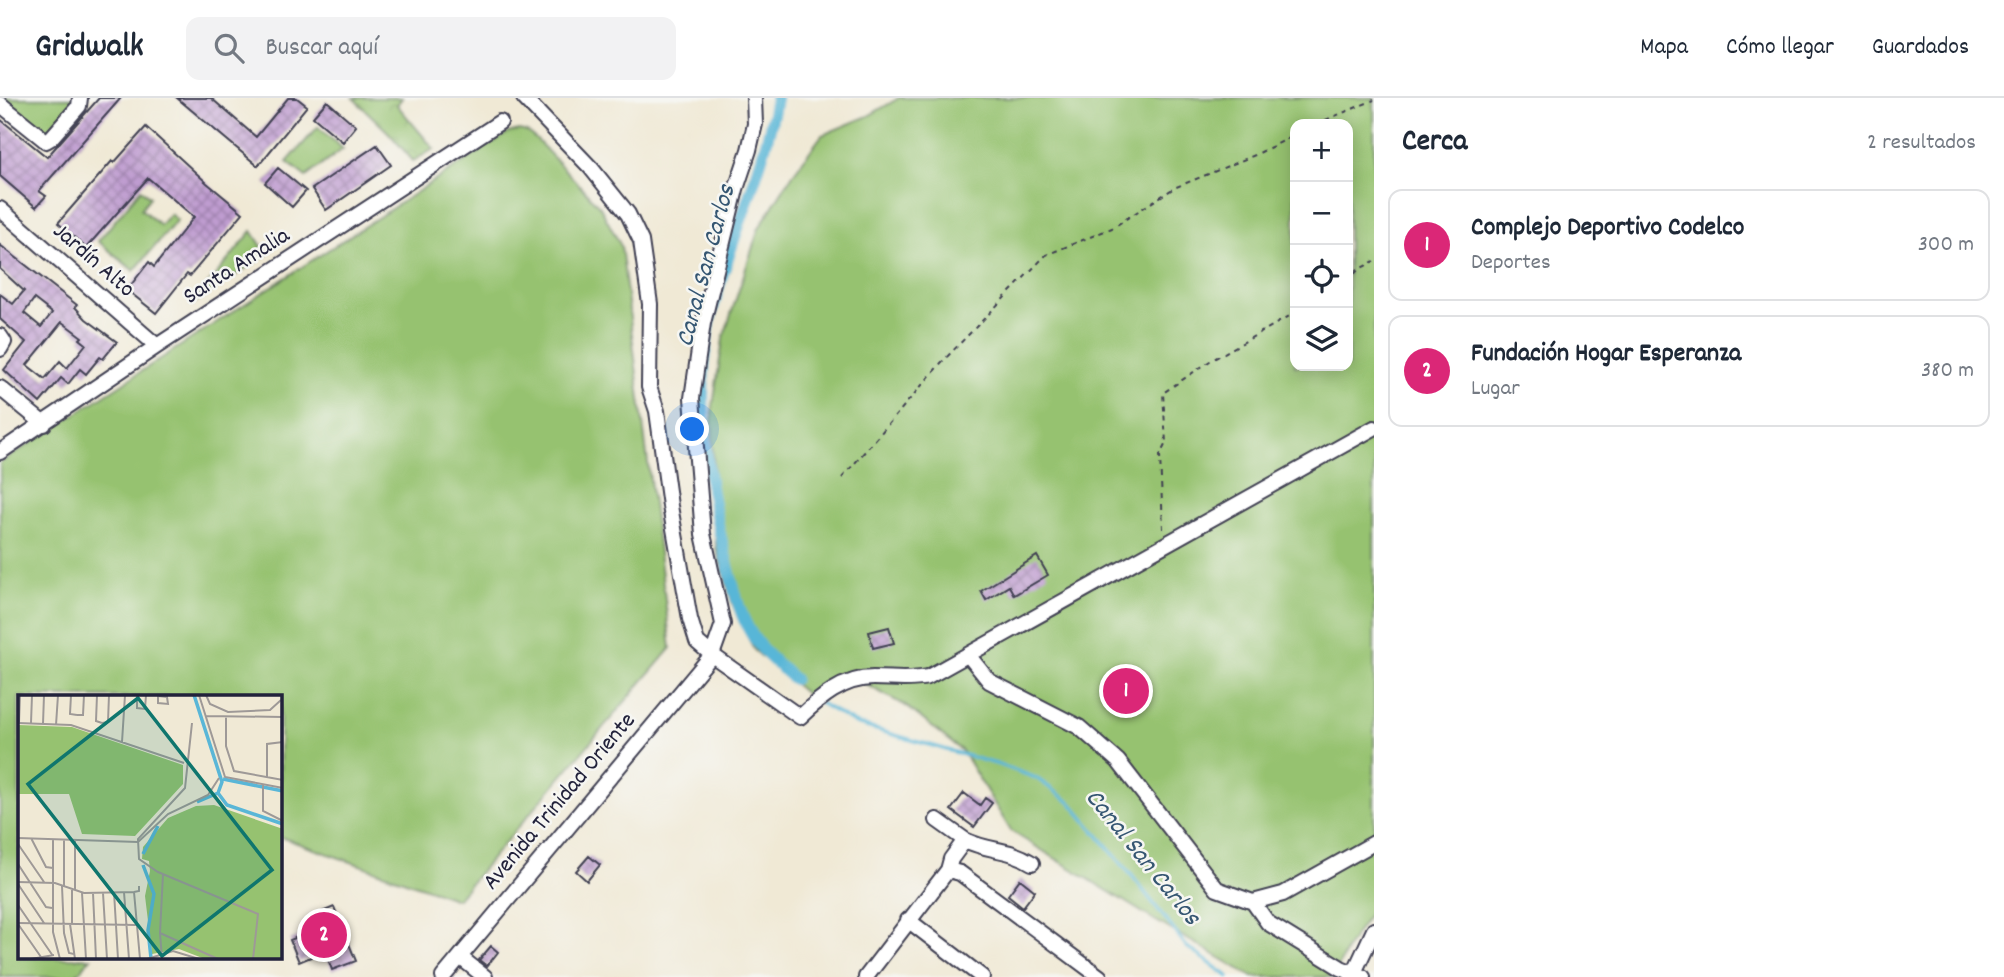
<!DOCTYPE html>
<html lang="es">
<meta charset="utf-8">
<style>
body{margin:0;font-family:Dekko,sans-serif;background:#f2f2f3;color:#1f2937}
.controls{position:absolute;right:21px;top:21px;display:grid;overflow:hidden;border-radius:14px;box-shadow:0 4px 18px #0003}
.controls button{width:63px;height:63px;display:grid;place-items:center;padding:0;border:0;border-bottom:2px solid #e0e1e3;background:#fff;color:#1f2937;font:35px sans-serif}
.you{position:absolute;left:693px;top:332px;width:24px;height:24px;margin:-18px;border:5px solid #fff;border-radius:50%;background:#1a73e8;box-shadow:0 0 0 10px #1a73e833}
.badge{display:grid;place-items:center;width:46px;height:46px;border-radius:50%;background:#db2777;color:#fff;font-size:23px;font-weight:700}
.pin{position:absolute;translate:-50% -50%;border:4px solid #fff;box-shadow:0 2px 7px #0006}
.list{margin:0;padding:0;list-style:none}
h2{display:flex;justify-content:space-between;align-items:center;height:91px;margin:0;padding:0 28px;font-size:30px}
h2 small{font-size:23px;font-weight:400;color:#747a83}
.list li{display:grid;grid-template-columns:46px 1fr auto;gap:21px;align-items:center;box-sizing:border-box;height:112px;margin:0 14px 14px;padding:0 14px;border:2px solid #e0e1e3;border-radius:14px}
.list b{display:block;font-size:26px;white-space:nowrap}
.list p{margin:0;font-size:23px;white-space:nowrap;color:#747a83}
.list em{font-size:23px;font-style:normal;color:#747a83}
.icon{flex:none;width:38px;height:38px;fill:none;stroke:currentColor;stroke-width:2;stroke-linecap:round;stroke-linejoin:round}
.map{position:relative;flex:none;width:1374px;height:879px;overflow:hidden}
header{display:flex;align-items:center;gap:42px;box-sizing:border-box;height:98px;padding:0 35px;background:#fff;border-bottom:2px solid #e0e1e3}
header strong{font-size:33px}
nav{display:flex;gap:38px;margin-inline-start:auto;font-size:24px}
.search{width:490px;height:63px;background:#f2f2f3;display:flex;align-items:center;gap:18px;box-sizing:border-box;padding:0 24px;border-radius:14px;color:#747a83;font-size:26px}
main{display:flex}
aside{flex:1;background:#fff}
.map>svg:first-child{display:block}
.green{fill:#96c270;stroke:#5c7256;stroke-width:2;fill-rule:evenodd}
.park{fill:url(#park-crowns);stroke:#5c7256;stroke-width:2}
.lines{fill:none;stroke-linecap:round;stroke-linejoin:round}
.stream{stroke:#59b6d7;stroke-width:3.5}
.canal{stroke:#59b6d7;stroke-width:12}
.building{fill:url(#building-cross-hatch);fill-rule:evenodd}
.minor-casing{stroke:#414052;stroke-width:18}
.path{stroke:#414052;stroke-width:2;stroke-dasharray:5 5;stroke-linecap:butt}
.minor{stroke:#fff;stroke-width:14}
.labels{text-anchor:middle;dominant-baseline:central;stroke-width:5;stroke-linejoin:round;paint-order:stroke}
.street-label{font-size:24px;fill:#22223b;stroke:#f6f6f2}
.water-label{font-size:26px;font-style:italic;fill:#355672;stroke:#f6f6f2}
.inset-river{fill:none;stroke:#59b6d7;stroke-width:3.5}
.inset-road{fill:none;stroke:#9e9997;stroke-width:2}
.view{fill:#0f766e;fill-opacity:0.15;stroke:#0f766e;stroke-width:3.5}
.inset-edge{fill:none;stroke:#22223b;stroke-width:3.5}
</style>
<header>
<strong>Gridwalk</strong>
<div class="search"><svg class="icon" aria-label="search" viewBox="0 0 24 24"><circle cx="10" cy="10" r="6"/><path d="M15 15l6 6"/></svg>Buscar aquí</div>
<nav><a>Mapa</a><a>Cómo llegar</a><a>Guardados</a></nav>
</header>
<main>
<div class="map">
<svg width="1374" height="879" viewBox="0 0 1374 879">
<defs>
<pattern id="park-crowns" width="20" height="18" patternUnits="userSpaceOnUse" patternTransform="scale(1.75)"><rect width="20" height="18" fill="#96c270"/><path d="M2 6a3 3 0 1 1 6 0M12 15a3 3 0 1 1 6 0" fill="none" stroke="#81a662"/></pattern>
<pattern id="building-cross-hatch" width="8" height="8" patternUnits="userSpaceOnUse" patternTransform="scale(1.75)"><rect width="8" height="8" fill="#bf9cd0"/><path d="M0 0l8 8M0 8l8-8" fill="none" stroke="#9b7faa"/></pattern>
</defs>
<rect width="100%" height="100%" fill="#f6f6f2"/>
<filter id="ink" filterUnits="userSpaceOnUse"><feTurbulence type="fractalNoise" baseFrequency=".0143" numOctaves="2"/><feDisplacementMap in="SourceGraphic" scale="14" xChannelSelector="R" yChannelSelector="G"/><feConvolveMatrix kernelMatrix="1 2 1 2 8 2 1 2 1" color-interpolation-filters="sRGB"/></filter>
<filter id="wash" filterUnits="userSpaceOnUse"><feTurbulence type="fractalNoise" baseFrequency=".00686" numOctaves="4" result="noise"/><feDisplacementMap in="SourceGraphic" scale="28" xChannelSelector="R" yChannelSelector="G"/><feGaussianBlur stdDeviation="1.57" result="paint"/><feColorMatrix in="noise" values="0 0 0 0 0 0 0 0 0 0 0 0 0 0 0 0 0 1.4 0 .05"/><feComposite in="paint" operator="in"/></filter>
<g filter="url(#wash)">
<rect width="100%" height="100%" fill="#f0e9d5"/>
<path class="green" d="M2,0H78L49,40Z
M899,0H1374V809L1347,850L1334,879H1253L1156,823L1011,733L962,653L906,608L850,578L813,602L754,552L733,507L716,450L712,314L723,241L759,130L793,76L822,37L868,18ZM1295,26H1348V268H1295Z
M318,29L343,51L306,79L287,64Z
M519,32L527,34L537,42L600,109L621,148L671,550L457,801L280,739V599H19V860H91L75,879H0V365L508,35Z
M141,91L150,99L141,111L160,127L170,116L177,122L134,173L98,143Z
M252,133L267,156L191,207Z"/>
<path class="park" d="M353,0H402L397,7L434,51L413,63L389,35Z"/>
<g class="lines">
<path class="stream" d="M820,605L856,626L1003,668L1036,680L1070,704L1133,779L1187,849L1229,879"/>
<path class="canal" d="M776,0C764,75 728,144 711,218C693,299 708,396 730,475C735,495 740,517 751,535C761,553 778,567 794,581"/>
</g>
<g id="blocks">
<path class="building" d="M99,0H121L39,93L46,98L36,109L0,78V21L47,59Z
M177,0H211L256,39L288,0H297L307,8L258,68Z
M327,3L356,28L343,44L313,19Z
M146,29L207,85L243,115L190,178L187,176L156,215L127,192L149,164L154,169L194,119L148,80L86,150L58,125L112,63L114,65Z
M377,47L391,67L326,112L312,91Z
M278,70L306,93L292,109L265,85Z
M0,147L77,207L75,209L86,221L117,244L103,261L100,259L86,276L80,271L68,286L61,280L40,305L4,272L26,244L0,221V196L13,206L24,193L0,171ZM34,201L52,215L41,229L24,215ZM62,224L82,239L80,241L86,246L67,270L60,263L45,281L27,267Z
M1037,458L1048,477L1014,497L1009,488L986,502L981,493Z
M889,529L894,545L873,550L869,534Z
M964,695L980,707L985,700L992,705L974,729L951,712Z
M589,758L600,767L587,783L576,773Z
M1020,781L1035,793L1023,809L1008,797Z
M334,809L356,863L332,872L325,853L299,864L290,842L315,832L310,819Z
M491,848L498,854L487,868L479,862Z"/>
</g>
</g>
<g filter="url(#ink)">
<use href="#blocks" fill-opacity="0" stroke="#414052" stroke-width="2"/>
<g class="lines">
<defs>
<path id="minor" d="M524,0L591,70L628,116L641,143L650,206L649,289L657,313L670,408L690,521L697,544L712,557L800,619C820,600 843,580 873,580C893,580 907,583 928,579L1374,330
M0,6L46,43L51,40L79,8L80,0
M0,111L157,248
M0,238L4,244L0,251
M0,290L44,326
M0,354L157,248L500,24
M969,558L989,583L1079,629L1118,663L1217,791L1253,804L1283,796L1374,745
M937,722L965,742L951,761L948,772
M965,742C989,754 1007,749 1032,765
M948,772L960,775L1100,879
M1253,804L1268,825L1341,870L1363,879
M908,822L982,879
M460,859L485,879
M443,879L712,557L723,526L703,436L692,300L703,225L736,91L749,52L755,26L754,0
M866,879L948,772
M1352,879L1374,832"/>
</defs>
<use href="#minor" class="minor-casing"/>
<path class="path" d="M1316,26L1374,2
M1348,183L1358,172L1374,163
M842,380L941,265L1046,157L1112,130L1174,90L1255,57L1295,37
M1163,431L1160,357L1166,345L1163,295L1210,263L1295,215"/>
<use href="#minor" class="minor"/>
</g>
</g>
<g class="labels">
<g class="street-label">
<text transform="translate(93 163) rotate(41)">Jardín Alto</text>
<text transform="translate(237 169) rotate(-33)">Santa Amalia</text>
<text transform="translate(560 704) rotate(-50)">Avenida Trinidad Oriente</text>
</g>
<g class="water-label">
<text transform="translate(707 168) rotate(-75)">Canal San Carlos</text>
<text transform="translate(1142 760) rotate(51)">Canal San Carlos</text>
</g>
</g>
<g transform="translate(18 597)">
<rect width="264" height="264" fill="#f0e9d5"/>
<path d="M0,30L54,32L165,70V89L117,141L64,139L51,99H0ZM196,110L265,134L264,264H187L161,254L134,259L127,201L132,176L131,166L124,164L125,152L150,123L178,111Z" fill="#96c270"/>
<path class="inset-river" d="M176,0L204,87L200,98L179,107M205,84L265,96M200,98L209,110L265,129M125,159L140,131M125,170L136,199L130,235L133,263"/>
<path class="inset-road" d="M53,0L52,19L59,20M79,0L78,26L84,28M119,0V13L127,14L128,0M181,0L207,82L265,93M188,0L192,9L210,17L252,15L263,5M140,1L149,2L150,9L140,8V0M59,20H65L66,0M188,21L265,22M208,21V51L216,76L265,85M0,28L53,30L166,68M1,28L2,0M13,28L14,0M84,28L90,27L91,0M174,28L167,93L120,144L121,164L140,177L240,219L235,264M25,29L26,0M38,30L40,0M104,47L107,0M249,83V49L265,47M245,89V116L265,126M0,143L120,147M13,143L28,172L35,173M35,144V237L42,264M120,147L150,119L190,100L201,83M0,149L26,187M0,169L28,212L34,213M145,179L142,238L200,264M0,187L37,188L66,198L116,197L121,196V191M0,189L26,228M44,191L46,238L51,258L56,259M46,192V144M54,195V229M57,195V145M96,197L100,264M106,197L111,264M116,197L122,264M64,198L68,264M75,198L78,264M85,198L89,264M0,210L35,261M0,228L118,230M0,229L23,262M52,229L57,264M142,238L144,264M13,264L36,260M129,264L155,256L181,264"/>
<path class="view" d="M120,3L254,175L144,261L10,89Z"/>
<rect width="264" height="264" class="inset-edge"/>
</g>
</svg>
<div class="controls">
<button>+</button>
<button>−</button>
<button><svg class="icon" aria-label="locate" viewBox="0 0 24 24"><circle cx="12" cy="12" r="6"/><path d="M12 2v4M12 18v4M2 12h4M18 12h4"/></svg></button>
<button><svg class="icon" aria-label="layers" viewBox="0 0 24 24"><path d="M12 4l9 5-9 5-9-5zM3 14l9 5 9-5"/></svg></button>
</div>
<div class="you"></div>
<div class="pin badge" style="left:1126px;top:593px">1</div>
<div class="pin badge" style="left:324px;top:837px">2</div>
</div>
<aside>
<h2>Cerca<small>2 resultados</small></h2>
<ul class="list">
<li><span class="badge">1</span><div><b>Complejo Deportivo Codelco</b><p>Deportes</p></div><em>300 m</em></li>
<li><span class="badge">2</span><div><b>Fundación Hogar Esperanza</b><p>Lugar</p></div><em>380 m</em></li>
</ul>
</aside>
</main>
